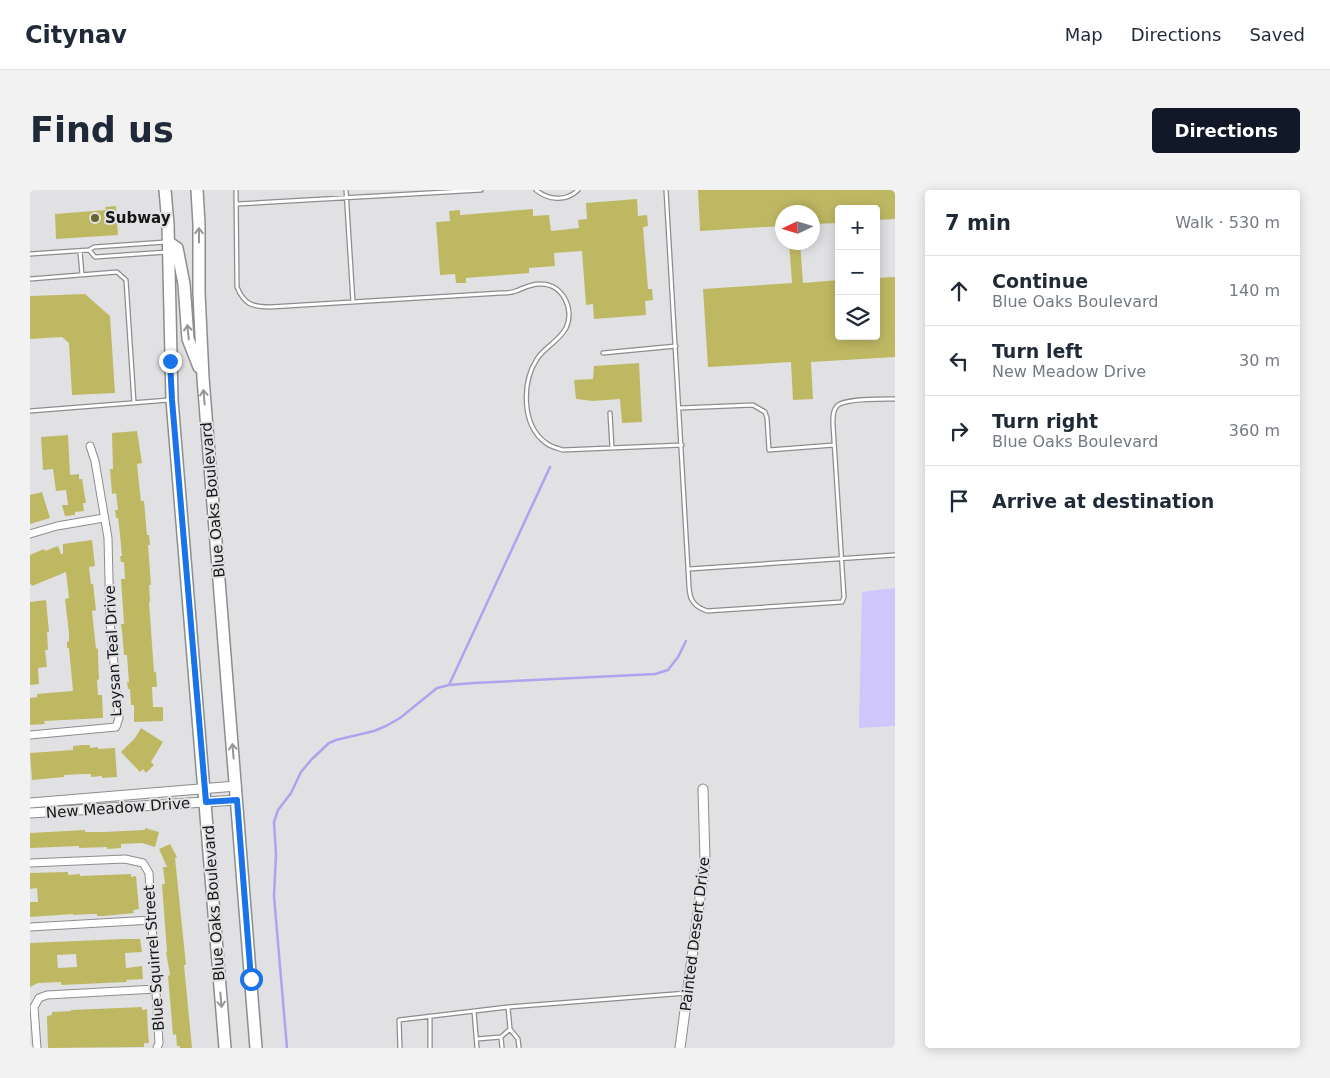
<!DOCTYPE html>
<meta charset="utf-8">
<style>
body{margin:0;font-family:"DejaVu Sans",sans-serif;background:#f2f2f3;color:#1f2937}
.controls{position:absolute;right:15px;top:15px;display:grid;overflow:hidden;border-radius:5px;box-shadow:0 2px 12px #0003}
.controls button{width:45px;height:45px;display:grid;place-items:center;padding:0;border:0;border-bottom:1px solid #e0e1e3;background:#fff;color:#1f2937;font:25px sans-serif}
.compass{position:absolute;left:745px;top:15px;width:45px;height:45px;border-radius:50%;background:#fff;box-shadow:0 2px 12px #0003;rotate:266deg}
.stop{position:absolute;width:15px;height:15px;margin:-11px;border:4px solid #1a73e8;border-radius:50%;background:#fff}
.stop.end{background:#1a73e8;border-color:#fff;box-shadow:0 1px 5px #0008}
.list{margin:0;padding:0;list-style:none}
h2{display:flex;justify-content:space-between;align-items:center;height:65px;margin:0;padding:0 20px;font-size:21px}
h2 small{font-size:16px;font-weight:400;color:#747a83}
.list li{display:grid;grid-template-columns:32px 1fr auto;gap:15px;align-items:center;box-sizing:border-box;height:70px;padding:0 20px;border-top:1px solid #e0e1e3}
.list b{display:block;font-size:19px;white-space:nowrap}
.list p{margin:0;font-size:16px;white-space:nowrap;color:#747a83}
.list em{font-size:16px;font-style:normal;color:#747a83}
.icon{flex:none;width:28px;height:28px;fill:none;stroke:currentColor;stroke-width:2;stroke-linecap:round;stroke-linejoin:round}
.map{position:relative;flex:none;width:865px;height:858px;overflow:hidden;border-radius:5px}
header{display:flex;align-items:center;gap:30px;box-sizing:border-box;height:70px;padding:0 25px;background:#fff;border-bottom:1px solid #e0e1e3}
header strong{font-size:24px}
nav{display:flex;gap:28px;margin-inline-start:auto;font-size:18px}
.intro{display:flex;align-items:center;justify-content:space-between;box-sizing:border-box;height:120px;padding:0 30px}
h1{margin:0;font-size:35px}
.button{padding:12px 22px;border-radius:5px;background:#111827;color:#fff;font-size:18px;font-weight:700}
main{display:flex;gap:30px;padding:0 30px}
aside{flex:1;background:#fff;border-radius:5px;box-shadow:0 2px 12px #0003}
.map>svg:first-child{display:block}
.garden{fill:#cfc7fb}
.lines{fill:none;stroke-linecap:round;stroke-linejoin:round}
.stream{stroke:#b1a2ed;stroke-width:2.5}
.building{fill:#bfb863;fill-rule:evenodd}
.service-casing{stroke:#8d8d8f;stroke-width:5.5}
.minor-casing{stroke:#8d8d8f;stroke-width:9}
.tertiary-casing{stroke:#8d8d8f;stroke-width:11}
.primary-casing{stroke:#8d8d8f;stroke-width:14}
.service{stroke:#fff;stroke-width:3}
.minor{stroke:#fff;stroke-width:7}
.tertiary{stroke:#fff;stroke-width:9}
.primary{stroke:#fff;stroke-width:11}
.oneway{stroke:#969696}
.route{stroke:#1a73e8;stroke-width:6}
.poi-dot{fill:#686430;stroke:#e1e1e4;stroke-width:2}
.labels{text-anchor:middle;dominant-baseline:central;stroke-width:4;stroke-linejoin:round;paint-order:stroke}
.poi-label{font-size:15px;font-weight:bold;fill:#151516;stroke:#e1e1e4;text-anchor:start}
.street-label{font-size:15px;fill:#151516;stroke:#e1e1e4}
</style>
<header>
<strong>Citynav</strong>
<nav><a>Map</a><a>Directions</a><a>Saved</a></nav>
</header>
<div class="intro"><h1>Find us</h1><a class="button">Directions</a></div>
<main>
<div class="map">
<svg width="865" height="858" viewBox="0 0 865 858">
<rect width="100%" height="100%" fill="#e1e1e4"/>
<path class="garden" d="M865,398V536L829,538L832,402Z"/>
<g class="lines">
<path class="stream" d="M419,495L520,277
M257,858L244,706L246,664L244,632L248,620L261,603L271,582L282,569L299,553L306,550L344,541L356,536L370,528L407,498L419,495L444,493L625,484L638,480L648,467L656,451"/>
</g>
<path class="building" d="M668,0H865V29L846,30V19H809V33L782,34V22H752V36L670,41Z
M607,9L608,26L617,25L618,36L613,37L618,99H622L623,110L615,111L616,125L564,129L563,114L556,115L552,61L524,63L525,76L499,78V83L436,88V93H426L425,84L410,85L406,32L420,31L419,21L430,20V25L503,19V26L519,25L521,41L549,38L548,30L557,29L556,13Z
M86,16L88,45L26,49L25,24L76,20L75,17Z
M759,52H770L773,93L809,90V146H846V88L865,87V167L781,172L783,209L763,210L761,172L678,177L673,99L762,93Z
M55,104L80,126L85,203L42,205L39,153L32,147L0,149V106Z
M609,173L612,232L592,233L590,209L563,211L546,209L544,190L563,189L564,176Z
M107,241L112,273L107,274L109,294L111,311H114L117,345H119L120,355H118L121,395H119L120,412H119L124,482H126L127,497H122L123,517H133V531L104,532V515H101L100,499H98L97,492H99L97,465H94L92,441L91,434H94L91,389H95L94,372H91L90,366H92L90,345L88,328H86L85,320H88L86,303L82,304L80,279H83L82,243Z
M38,245L40,285L49,284V289H52L56,313H53L54,321L45,322V325L35,326L32,315H38L36,300L26,301L23,279L13,280L11,247Z
M12,302L20,328L0,334V305Z
M62,350L65,376L59,377L61,394H63L66,420L62,421L66,459L68,458V465L69,489L67,490L68,505H72L73,528L14,531L15,534L0,535V508L7,507V504L43,501L39,458H37V452L39,451V443L35,409L39,408L36,382L2,396L0,393V365L14,359L15,361L28,356L31,364H33V354Z
M16,410L19,442H17L18,460H15L17,477L8,478L9,494L0,495V412Z
M111,538L133,552L121,572L124,575L116,583L113,579L110,582L91,562L105,548Z
M53,555H60V558L68,557V559L85,558L87,587L72,588V586L61,587V584H54L34,585V587L2,590L0,563L43,560V556Z
M115,638L129,642L125,657L112,653L91,654V658L77,659V657L49,658V656L0,658V643L55,640V642H73L115,640Z
M140,654L147,667L145,668L156,775H154L162,858H150V856H147L146,844L143,845L138,786L140,785L136,762H137L132,694H135L133,677H137L129,659Z
M38,682V685L50,684V686L101,684V687L106,686L109,719L103,720L104,723L74,726H67V724H60L43,725V724L0,727V712H8L7,698L0,699V683Z
M94,749H110L112,762L95,763L96,778L112,776L113,789L96,790L97,792L31,795V792L8,793L0,797V753ZM46,764L47,777L28,778L27,765Z
M112,817V820L117,819L118,842L119,853H114V857L18,858L17,826L22,825V822L41,821V820Z"/>
<g class="lines">
<defs>
<path id="service" d="M206,0L207,97C214,114 222,117 240,117L471,103C476,103 481,103 486,101C494,98 502,93 511,94C533,94 545,120 536,138C529,151 515,157 507,169C492,192 491,235 516,253C521,257 527,258 533,260L652,255
M316,0L323,112
M506,0C518,10 536,12 548,0
M636,0L658,379C660,399 655,414 677,421L812,412L814,407L803,235C803,229 802,221 807,216C814,208 853,209 865,209
M207,14L451,0
M59,60L65,67L137,62
M50,61L52,85
M0,64L59,60L64,57L136,52
M0,89L87,82L96,90L104,213
M573,163L646,156
M650,218L723,215L735,222L737,228L739,260L804,255
M0,221L139,210
M580,223L582,258
M659,379L865,365
M444,821L447,858
M480,839L488,849L489,858
M447,849L471,847
M370,858L369,830L478,817
M400,858V826
M472,858L471,847L480,839L478,817L657,803"/>
<path id="minor" d="M0,344L27,336L74,328
M0,545L86,537L89,528L80,431L78,348L65,271L60,256
M0,673L95,669L113,673L119,683L129,853L127,858
M0,737L122,730
M7,858L4,817L9,808L17,805L126,799"/>
<path id="tertiary" d="M0,613L206,596
M0,623L207,610
M650,858L675,670L673,599"/>
<path id="primary" d="M135,0L138,34L142,210L195,858
M167,0L169,34V103L173,188L226,858
M138,52L147,58L154,94L158,149L169,177"/>
</defs>
<use href="#service" class="service-casing"/>
<use href="#minor" class="minor-casing"/>
<use href="#tertiary" class="tertiary-casing"/>
<use href="#primary" class="primary-casing"/>
<use href="#service" class="service"/>
<use href="#minor" class="minor"/>
<use href="#tertiary" class="tertiary"/>
<use href="#primary" class="primary"/>
</g>
<defs><path id="oneway-shaft" d="M-6 0H5M1.5-3L5.5 0L1.5 3" fill="none" stroke-width="1.6" stroke-linecap="round" stroke-linejoin="round" transform="scale(1.25)"/></defs>
<g class="oneway">
<use href="#oneway-shaft" transform="translate(169 45) rotate(-90)"/>
<use href="#oneway-shaft" transform="translate(158 142) rotate(-96)"/>
<use href="#oneway-shaft" transform="translate(174 207) rotate(-95)"/>
<use href="#oneway-shaft" transform="translate(203 561) rotate(-95)"/>
<use href="#oneway-shaft" transform="translate(191 810) rotate(85)"/>
</g>
<g class="lines">
<path class="route" d="M140,171L142,210L176,612L207,610L221,789"/>
</g>
<circle class="poi-dot" cx="65" cy="28" r="5"/>
<g class="labels">
<g class="poi-label">
<text x="75" y="28">Subway</text>
</g>
<g class="street-label">
<text transform="translate(183 310) rotate(-95)">Blue Oaks Boulevard</text>
<text transform="translate(83 461) rotate(-93)">Laysan Teal Drive</text>
<text transform="translate(88 618) rotate(-4)">New Meadow Drive</text>
<text transform="translate(184 713) rotate(-94)">Blue Oaks Boulevard</text>
<text transform="translate(665 744) rotate(-83)">Painted Desert Drive</text>
<text transform="translate(124 768) rotate(-94)">Blue Squirrel Street</text>
</g>
</g>
</svg>
<div class="controls">
<button>+</button>
<button>−</button>
<button><svg class="icon" aria-label="layers" viewBox="0 0 24 24"><path d="M12 4l9 5-9 5-9-5zM3 14l9 5 9-5"/></svg></button>
</div>
<svg class="compass" viewBox="-18 -18 36 36"><path d="M0-13l5 13h-10z" fill="#e53935"/><path d="M0 13l5-13h-10z" fill="#747a83"/></svg>
<div class="stop" style="left:221px;top:789px"></div>
<div class="stop end" style="left:140px;top:171px"></div>
</div>
<aside>
<h2>7 min<small>Walk · 530 m</small></h2>
<ul class="list">
<li><svg class="icon" aria-label="ahead" viewBox="0 0 24 24"><path d="M12 20V5M6 11l6-6 6 6"/></svg><div><b>Continue</b><p>Blue Oaks Boulevard</p></div><em>140 m</em></li>
<li><svg class="icon" aria-label="left" viewBox="0 0 24 24"><path d="M17 20v-9H6M10 6l-5 5 5 5"/></svg><div><b>Turn left</b><p>New Meadow Drive</p></div><em>30 m</em></li>
<li><svg class="icon" aria-label="right" viewBox="0 0 24 24"><path d="M7 20v-9h11M14 6l5 5-5 5"/></svg><div><b>Turn right</b><p>Blue Oaks Boulevard</p></div><em>360 m</em></li>
<li><svg class="icon" aria-label="arrive" viewBox="0 0 24 24"><path d="M6 21V4h12l-3 4 3 4H6"/></svg><div><b>Arrive at destination</b></div></li>
</ul>
</aside>
</main>
